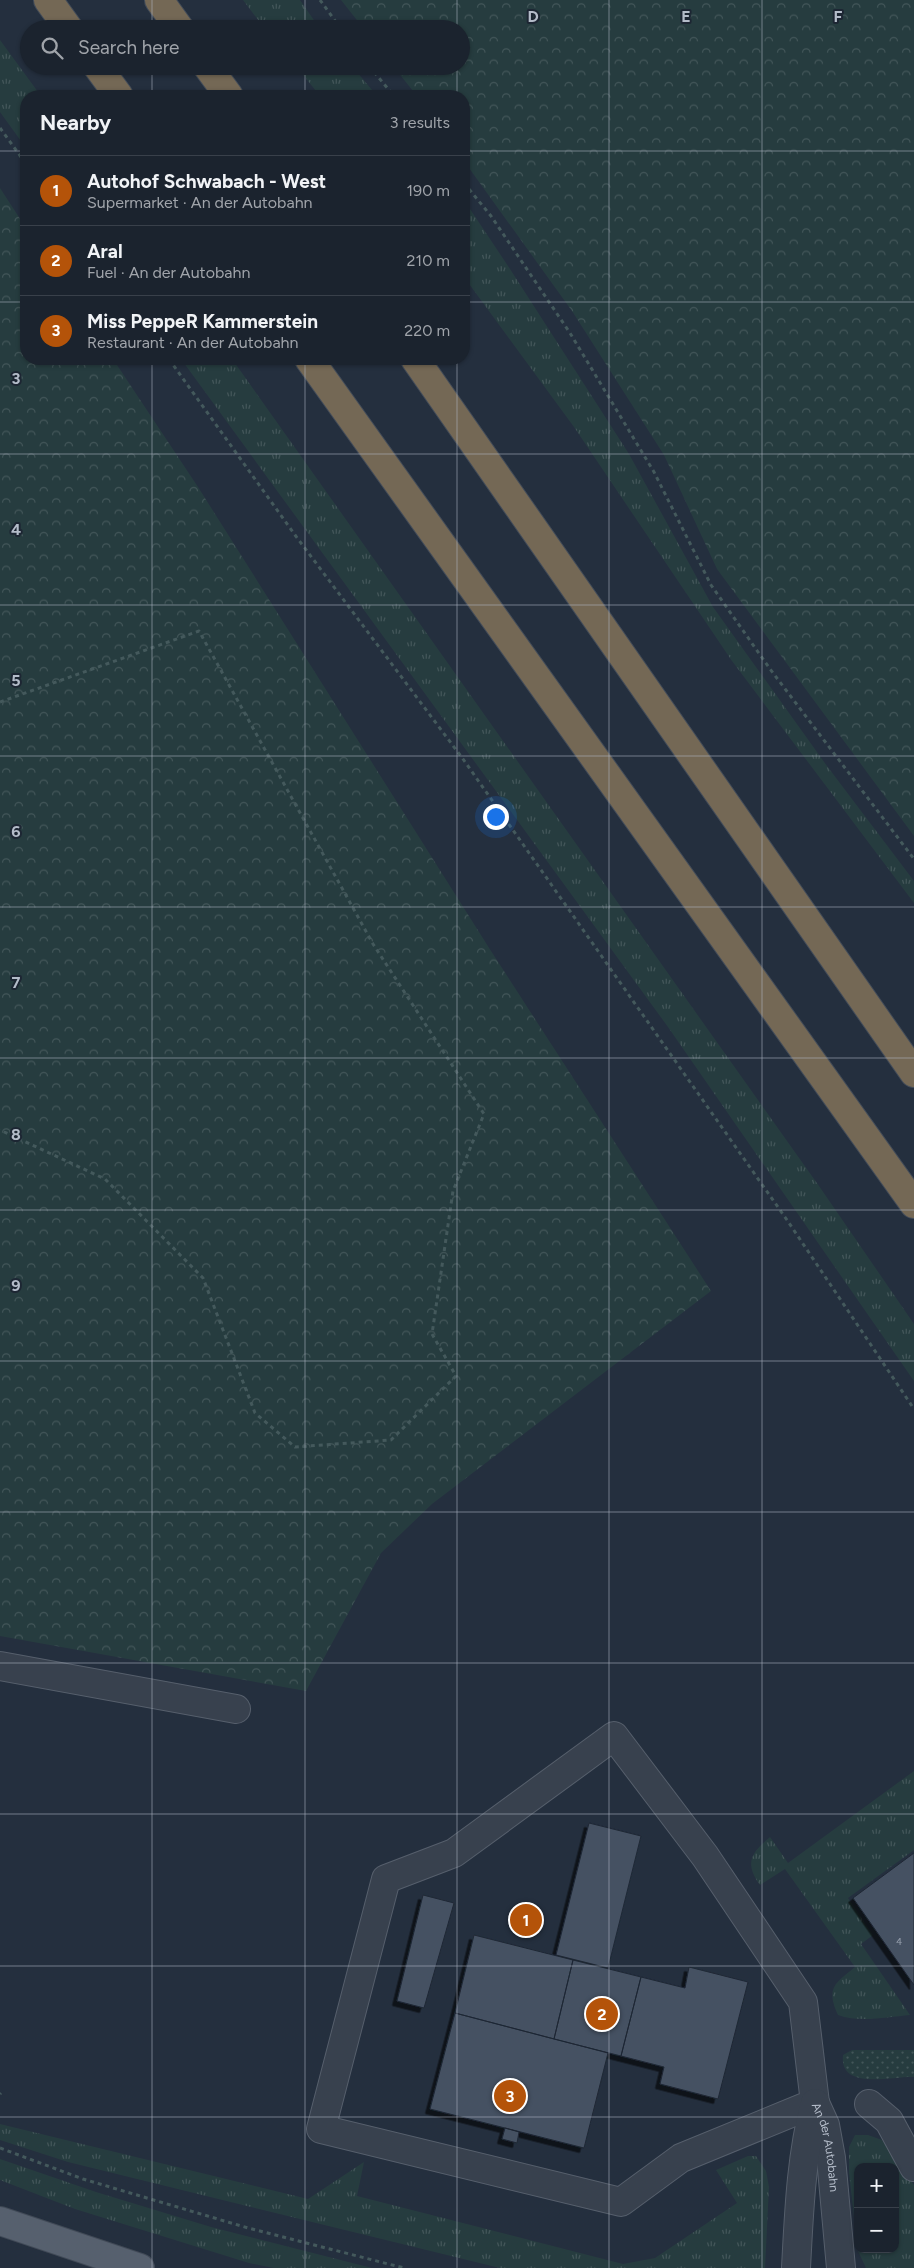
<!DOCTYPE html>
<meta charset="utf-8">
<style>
body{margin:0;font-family:Figtree,sans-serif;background:#242b36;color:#f1f3f6}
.controls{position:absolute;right:15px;bottom:15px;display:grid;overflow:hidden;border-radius:10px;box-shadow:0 1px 4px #0004}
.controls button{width:45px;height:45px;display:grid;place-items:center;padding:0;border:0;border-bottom:1px solid #39404a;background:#1b232e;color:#f1f3f6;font:25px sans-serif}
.you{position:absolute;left:495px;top:816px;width:18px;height:18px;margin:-12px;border:4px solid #fff;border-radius:50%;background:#1a73e8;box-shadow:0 0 0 8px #1a73e833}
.badge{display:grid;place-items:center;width:32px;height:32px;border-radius:50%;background:#b45309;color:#fff;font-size:16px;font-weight:700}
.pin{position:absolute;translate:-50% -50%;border:2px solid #fff;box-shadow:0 1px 5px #0006}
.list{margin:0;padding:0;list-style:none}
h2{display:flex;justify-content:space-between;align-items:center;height:65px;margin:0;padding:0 20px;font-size:21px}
h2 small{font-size:16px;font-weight:400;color:#a0a4aa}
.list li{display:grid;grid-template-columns:32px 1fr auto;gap:15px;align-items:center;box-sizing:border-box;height:70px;padding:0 20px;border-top:1px solid #39404a}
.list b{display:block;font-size:19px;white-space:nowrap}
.list p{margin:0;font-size:16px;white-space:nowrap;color:#a0a4aa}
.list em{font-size:16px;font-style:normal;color:#a0a4aa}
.icon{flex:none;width:28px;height:28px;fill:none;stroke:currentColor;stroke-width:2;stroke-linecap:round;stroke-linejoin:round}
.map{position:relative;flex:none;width:914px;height:2268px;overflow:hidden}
.search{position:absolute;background:#1b232e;box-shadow:0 1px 4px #0004;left:20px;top:20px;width:450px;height:55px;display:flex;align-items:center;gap:12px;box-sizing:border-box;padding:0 18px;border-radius:28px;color:#a0a4aa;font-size:19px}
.panel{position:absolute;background:#1b232e;box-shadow:0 1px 4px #0004;left:20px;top:90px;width:450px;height:275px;border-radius:20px}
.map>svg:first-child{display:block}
.grass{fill:url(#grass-tufts);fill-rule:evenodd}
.forest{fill:url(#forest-crowns)}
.garden{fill:url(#garden-dots)}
.building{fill:#455162;stroke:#1f2835;filter:url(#shadow)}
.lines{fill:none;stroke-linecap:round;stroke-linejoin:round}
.minor-casing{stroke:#565f6c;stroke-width:30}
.major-casing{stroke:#414a57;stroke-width:30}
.highway-casing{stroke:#434c59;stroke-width:30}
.path{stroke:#44595c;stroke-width:3;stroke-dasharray:4 4;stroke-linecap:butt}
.minor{stroke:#38414e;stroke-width:28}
.major{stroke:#56606e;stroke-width:28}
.highway{stroke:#746855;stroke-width:28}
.grid{fill:none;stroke:#b4bcc9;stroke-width:1;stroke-opacity:0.55}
.labels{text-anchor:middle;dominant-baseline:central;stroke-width:4;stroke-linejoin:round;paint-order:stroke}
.number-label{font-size:10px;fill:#98a1af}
.street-label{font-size:12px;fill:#b4bcc9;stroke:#1d2633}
.grid-label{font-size:16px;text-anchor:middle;font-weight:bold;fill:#b4bcc9;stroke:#1d2633;stroke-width:4;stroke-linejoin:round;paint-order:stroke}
</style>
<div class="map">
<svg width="914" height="2268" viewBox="0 0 914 2268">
<defs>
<pattern id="grass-tufts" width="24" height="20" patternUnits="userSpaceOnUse" patternTransform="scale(1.25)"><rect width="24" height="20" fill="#263c3f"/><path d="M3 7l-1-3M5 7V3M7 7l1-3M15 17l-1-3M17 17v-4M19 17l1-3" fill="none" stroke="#435659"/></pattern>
<pattern id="forest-crowns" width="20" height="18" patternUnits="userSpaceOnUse" patternTransform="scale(1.25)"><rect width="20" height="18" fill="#263c3f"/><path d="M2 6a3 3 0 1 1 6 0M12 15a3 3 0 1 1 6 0" fill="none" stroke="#435659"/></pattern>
<pattern id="garden-dots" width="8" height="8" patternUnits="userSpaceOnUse" patternTransform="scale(1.25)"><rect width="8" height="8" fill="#263c3f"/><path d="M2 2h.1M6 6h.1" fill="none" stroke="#435659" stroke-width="1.8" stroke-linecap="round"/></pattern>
<filter id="shadow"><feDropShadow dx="-4.5" dy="4.5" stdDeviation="0" flood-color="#0009"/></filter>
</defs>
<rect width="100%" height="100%" fill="#242f3e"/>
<path class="grass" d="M243,0H300L320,29H265Z
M0,40L41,96H26V148L0,112Z
M296,66H352L377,96H320Z
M464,200L510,269L629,454L713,607L827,766L914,881V903L732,661L574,427L464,277Z
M181,359H232L819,1186L914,1324V1381L668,1027Z
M914,1771V1850L848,1898L873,1935L861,1944L910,2015C887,2017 860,2023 838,2015C825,1987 836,1983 855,1967L785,1869L760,1885C744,1863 751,1853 770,1837L788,1863Z
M0,2124L308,2199L364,2162L357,2196L623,2264L655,2258L737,2203L716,2170L748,2156H756L766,2171L769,2187L765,2268H500L68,2162L0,2140Z
M855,2135H868L882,2140L914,2185V2268H866L858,2251L849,2173V2147ZM858,2167H895V2249H858Z
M0,2159L96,2192L211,2227L372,2268H274L249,2263L75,2209L0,2180Z"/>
<path class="forest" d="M341,0H914V836L717,569L664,455L572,311L464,161V96H417L393,66H461V29H364Z
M0,188L26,228V359H113L198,487L491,951L711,1291L432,1504L381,1553L306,1691L0,1636Z"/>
<path class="garden" d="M852,2050H914V2077C892,2076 839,2091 843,2055Z"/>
<path class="building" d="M589,1823L641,1836L608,1968L556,1955Z
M914,1853V1985L853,1898Z
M423,1895L454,1903L424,2008L397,2001Z
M474,1935L573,1960L554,2039L455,2013Z
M573,1960L641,1977L621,2056L554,2039Z
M689,1967L748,1982L718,2099L660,2084L664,2067L621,2056L641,1977L685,1988Z
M455,2013L608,2053L584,2148L430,2109Z
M505,2128L519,2132L517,2143L502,2139Z"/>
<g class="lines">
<defs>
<g id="minor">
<path d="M0,1666L236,1709"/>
<path d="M614,1736L705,1856L803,2002L815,2103L681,2158L621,2202L321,2129L386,1879L454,1853Z"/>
<path id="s1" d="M815,2103L825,2125L831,2158L841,2268"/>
<path d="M869,2104L889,2121L914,2167"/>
<path d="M796,2268C799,2212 801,2157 815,2103"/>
</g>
<path id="major" d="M0,2221L140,2268"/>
<path id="highway" d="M48,0L69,29
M159,0L180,29
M97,66L119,96
M207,66L229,96
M309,359L914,1204
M415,359L914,1073"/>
</defs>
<use href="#minor" class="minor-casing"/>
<use href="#major" class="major-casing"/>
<use href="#highway" class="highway-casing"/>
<path class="path" d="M320,0L341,29
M369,66L394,96
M0,128L26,164
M464,183L491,216L570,333L654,472L711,585L770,669L914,859
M169,359L295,535L463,759L787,1220L914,1409
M0,702L199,631L373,944L484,1114L453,1191L432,1334L456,1376L391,1440L295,1447L255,1413L203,1278L105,1179L0,1130
M0,2094L1,2093
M0,2148L83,2179L248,2228L404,2268"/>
<use href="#minor" class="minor"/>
<use href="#major" class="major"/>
<use href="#highway" class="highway"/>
</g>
<path class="grid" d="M152,0V29M305,0V29M457,0V29M609,0V2268M762,0V2268M152,66V96M305,66V96M457,66V96M0,151H26M464,151H914M0,302H26M464,302H914M152,359V2268M305,359V2268M457,359V2268M0,454H914M0,605H914M0,756H914M0,907H914M0,1058H914M0,1210H914M0,1361H914M0,1512H914M0,1663H914M0,1814H914M0,1966H914M0,2117H914"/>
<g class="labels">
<g class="number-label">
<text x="899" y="1941">4</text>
</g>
<g class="street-label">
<text stroke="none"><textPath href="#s1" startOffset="46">An der Autobahn</textPath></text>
</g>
</g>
<g class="grid-label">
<text x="533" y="22">D</text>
<text x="686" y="22">E</text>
<text x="838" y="22">F</text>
<text x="16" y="384">3</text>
<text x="16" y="535">4</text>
<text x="16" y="686">5</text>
<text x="16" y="837">6</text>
<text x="16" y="988">7</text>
<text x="16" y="1140">8</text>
<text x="16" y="1291">9</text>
</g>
</svg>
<div class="controls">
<button>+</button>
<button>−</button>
</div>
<div class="you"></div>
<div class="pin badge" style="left:526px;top:1920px">1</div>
<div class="pin badge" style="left:602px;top:2014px">2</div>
<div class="pin badge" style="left:510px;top:2096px">3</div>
<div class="search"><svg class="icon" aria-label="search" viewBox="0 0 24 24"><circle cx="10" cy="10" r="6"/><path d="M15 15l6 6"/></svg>Search here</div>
<section class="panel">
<h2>Nearby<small>3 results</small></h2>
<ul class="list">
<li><span class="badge">1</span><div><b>Autohof Schwabach - West</b><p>Supermarket · An der Autobahn</p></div><em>190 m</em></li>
<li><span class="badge">2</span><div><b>Aral</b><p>Fuel · An der Autobahn</p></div><em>210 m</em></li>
<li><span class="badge">3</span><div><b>Miss PeppeR Kammerstein</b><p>Restaurant · An der Autobahn</p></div><em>220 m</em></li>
</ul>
</section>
</div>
